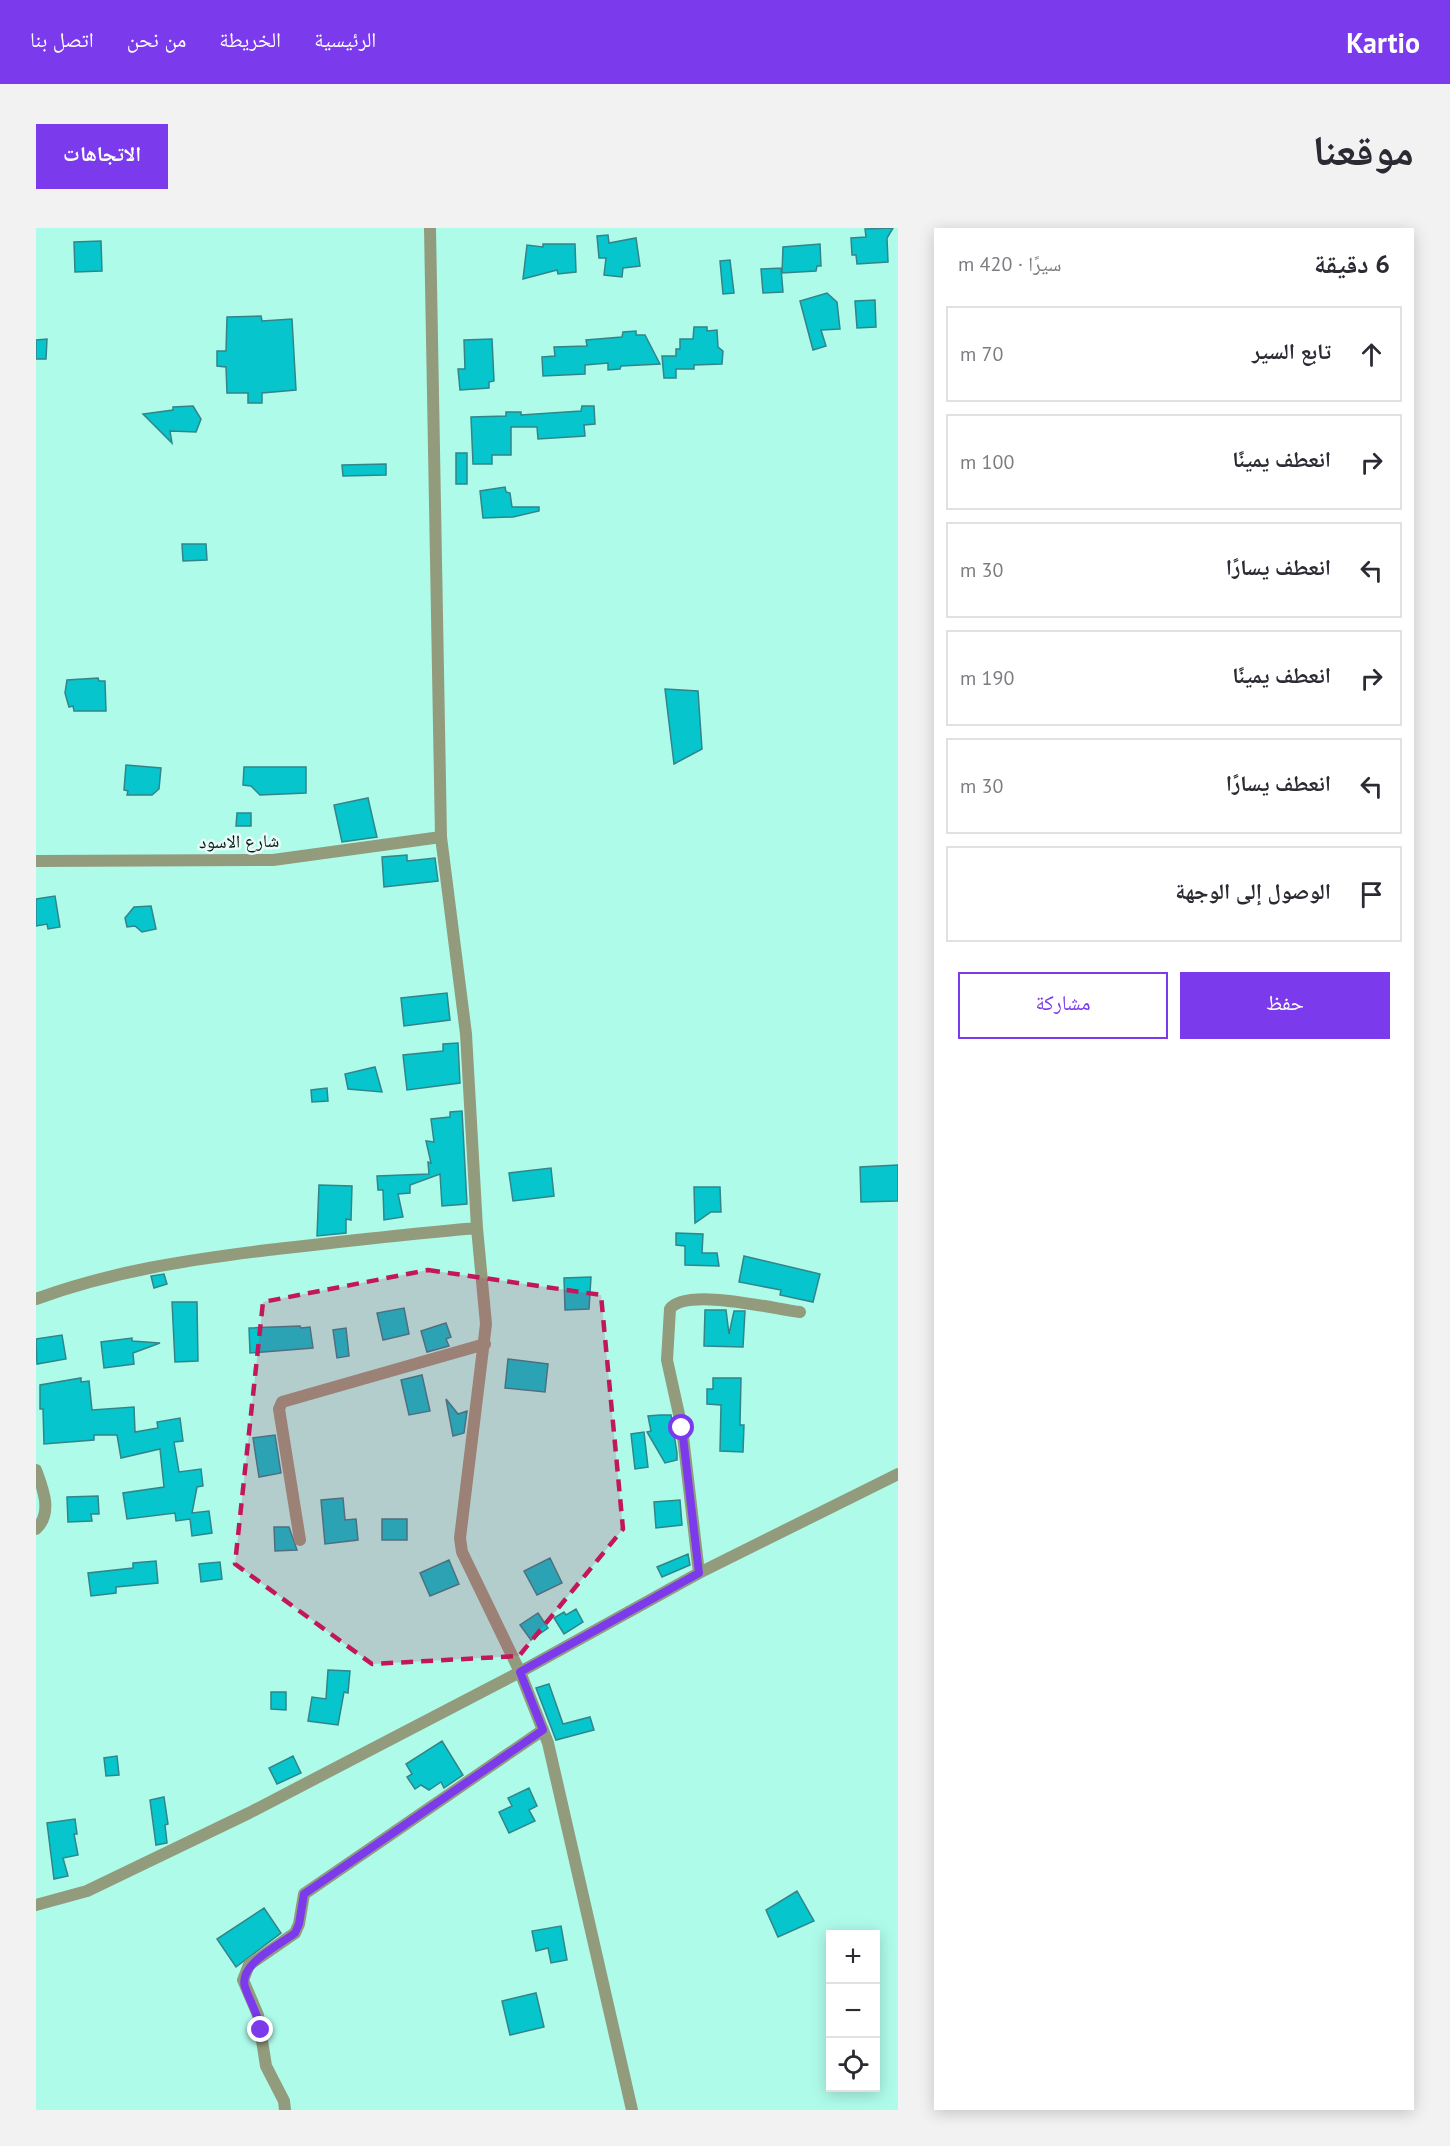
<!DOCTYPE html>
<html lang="ar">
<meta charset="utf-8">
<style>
body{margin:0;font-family:"PT Sans","Noto Naskh Arabic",sans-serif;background:#f2f2f3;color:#2b2b33;direction:rtl}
.controls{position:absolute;right:18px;bottom:18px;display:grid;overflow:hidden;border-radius:0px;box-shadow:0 3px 15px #0003}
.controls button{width:54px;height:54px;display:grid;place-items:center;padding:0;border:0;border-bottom:2px solid #e1e1e2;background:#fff;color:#2b2b33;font:30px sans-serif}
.stop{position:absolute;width:18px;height:18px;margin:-14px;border:4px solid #7c3aed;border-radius:50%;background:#fff}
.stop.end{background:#7c3aed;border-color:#fff;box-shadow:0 2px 6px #0008}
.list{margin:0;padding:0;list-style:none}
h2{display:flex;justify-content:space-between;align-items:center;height:78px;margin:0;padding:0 24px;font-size:26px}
h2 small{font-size:20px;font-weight:400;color:#7c7c81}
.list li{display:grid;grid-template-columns:39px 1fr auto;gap:18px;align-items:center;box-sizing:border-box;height:96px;margin:0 12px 12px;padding:0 12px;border:2px solid #e1e1e2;border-radius:0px}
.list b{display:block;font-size:22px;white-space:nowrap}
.list em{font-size:20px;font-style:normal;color:#7c7c81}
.actions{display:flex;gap:12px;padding:18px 24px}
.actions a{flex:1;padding:14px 0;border:2px solid #7c3aed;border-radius:0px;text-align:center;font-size:21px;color:#7c3aed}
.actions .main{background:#7c3aed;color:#fff}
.icon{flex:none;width:33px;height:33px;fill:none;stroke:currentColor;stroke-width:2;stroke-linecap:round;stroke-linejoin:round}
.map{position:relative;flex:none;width:862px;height:1882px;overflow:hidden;direction:ltr;border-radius:0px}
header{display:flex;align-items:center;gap:36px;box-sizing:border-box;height:84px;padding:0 30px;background:#7c3aed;color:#fff}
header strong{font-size:28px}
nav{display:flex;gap:33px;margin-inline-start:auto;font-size:21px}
.intro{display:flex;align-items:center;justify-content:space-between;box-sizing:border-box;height:144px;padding:0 36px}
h1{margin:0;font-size:42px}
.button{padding:15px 27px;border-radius:0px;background:#7c3aed;color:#fff;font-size:21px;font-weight:700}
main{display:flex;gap:36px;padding:0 36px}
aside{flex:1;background:#fff;border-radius:0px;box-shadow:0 3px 15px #0003}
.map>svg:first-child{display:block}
.building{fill:#07c5cc;stroke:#328589;stroke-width:1.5}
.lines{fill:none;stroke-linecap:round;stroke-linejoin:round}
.minor{stroke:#939b7d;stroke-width:12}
.route{stroke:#7c3aed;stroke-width:8}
.marked{fill:#c2185b;fill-opacity:0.2;stroke:#c2185b;stroke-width:4.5;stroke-dasharray:12 8;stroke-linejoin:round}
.labels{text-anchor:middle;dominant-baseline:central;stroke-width:5;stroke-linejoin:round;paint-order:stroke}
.street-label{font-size:18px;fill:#011410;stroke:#e9fbf7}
</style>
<header>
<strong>Kartio</strong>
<nav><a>الرئيسية</a><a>الخريطة</a><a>من نحن</a><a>اتصل بنا</a></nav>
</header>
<div class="intro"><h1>موقعنا</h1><a class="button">الاتجاهات</a></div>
<main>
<aside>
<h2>6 دقيقة<small>سيرًا · 420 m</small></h2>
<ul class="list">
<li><svg class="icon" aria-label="ahead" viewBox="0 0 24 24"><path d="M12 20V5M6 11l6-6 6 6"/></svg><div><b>تابع السير</b></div><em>70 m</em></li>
<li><svg class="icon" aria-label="right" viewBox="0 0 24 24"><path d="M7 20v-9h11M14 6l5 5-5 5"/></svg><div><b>انعطف يمينًا</b></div><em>100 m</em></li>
<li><svg class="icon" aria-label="left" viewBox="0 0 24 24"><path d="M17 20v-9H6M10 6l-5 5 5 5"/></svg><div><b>انعطف يسارًا</b></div><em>30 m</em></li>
<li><svg class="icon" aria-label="right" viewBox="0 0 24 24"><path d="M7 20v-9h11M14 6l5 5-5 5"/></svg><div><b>انعطف يمينًا</b></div><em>190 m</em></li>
<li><svg class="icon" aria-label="left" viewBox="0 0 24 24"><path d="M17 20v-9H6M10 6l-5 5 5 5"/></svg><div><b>انعطف يسارًا</b></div><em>30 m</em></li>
<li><svg class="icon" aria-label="arrive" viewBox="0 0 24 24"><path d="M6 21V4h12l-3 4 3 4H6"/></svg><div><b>الوصول إلى الوجهة</b></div></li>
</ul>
<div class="actions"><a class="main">حفظ</a><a>مشاركة</a></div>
</aside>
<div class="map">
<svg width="862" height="1882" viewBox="0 0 862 1882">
<rect width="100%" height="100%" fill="#affbea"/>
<path class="building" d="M857,0L851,10L852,34L821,36L820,27H816L815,10L830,9L829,1Z
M572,7L573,15L600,10L604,38L587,40L586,49L568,47L570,30H563L561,8Z
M65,13L66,43L39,44L38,14Z
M507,16H539L540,44L522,46L521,42L487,51L491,17L507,19Z
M784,16L785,38H781L780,43L746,45L747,19Z
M694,32L698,65L687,66L684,33Z
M745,40L747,64L727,65L725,41Z
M791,65L801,74L804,101L785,102L790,118L777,122L764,73Z
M839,72L840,99L821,100L819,73Z
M225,88L226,93L256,91L260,162L226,165V175H212V165H191L190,139L181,138V123H190L191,89Z
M658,99H671V103L681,102L682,119L687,123L686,136L658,137V141H640V150H628L626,128H640V121H644V111H657Z
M600,103V107H609L624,136L585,138L584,141L572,142V135L549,137V146L507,148L506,129L519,128L518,119L551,118L550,112L586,109L587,104Z
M11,111L10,131H0V112Z
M456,111L458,153L453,154V160L424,162L422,141H429L428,112Z
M157,178L165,191L160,204L134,203L136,215L107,186L137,182V179Z
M546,178H558L559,196L548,197L549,208L502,211L501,199H475V227H456V236H437L435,189L470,188V184H485V187L545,183Z
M420,225H431V256H420Z
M350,236V247L307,248L306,237Z
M469,259L470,264L474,265L476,279H503V283L477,289L447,290L444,263Z
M146,316H170L171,332L147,333Z
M62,450L63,453H69L70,483H38L37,478L33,479L29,465L31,452Z
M629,461L662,463L666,521L638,536Z
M90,537L125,540L123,561L116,567H91L92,563L88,562Z
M208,539H270V565L224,567L215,558L207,557Z
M332,570L341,609L306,614L298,577Z
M201,585H215V598H200Z
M371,627V633L399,630L402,653L348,659L346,629Z
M19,668L24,699L12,701L11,696L0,698V671Z
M115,678L120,701L106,704L99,698L91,699L89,690L98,679Z
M411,765L414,792L368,798L365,770Z
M422,815L424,855L371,862L367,827L407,823V816Z
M339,839L346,864L312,861L309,846Z
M291,860L292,873L276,874L275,862Z
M426,883L431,976L406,978L404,946L374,957V965L362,966L367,989L348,992L347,962H342L341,948L393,946L392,934L395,935L390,913L398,914L395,891L414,889V884Z
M862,937V973L825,974L824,939Z
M515,940L518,968L477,973L473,945Z
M283,957L316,958L315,992L310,991V1005L281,1008Z
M658,959H684L685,984H675L659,995Z
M640,1005L667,1006L666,1025H681L683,1038L649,1037V1018L640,1017Z
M708,1028L784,1046L777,1074L744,1067L745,1062L703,1054Z
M128,1046L131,1056L118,1060L115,1048Z
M555,1049L553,1081L529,1082L528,1050Z
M136,1074H161L162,1133L139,1134Z
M368,1080L373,1106L347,1112L341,1085Z
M669,1082H690L693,1106L698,1083H709L707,1119L668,1118Z
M410,1095L415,1109L410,1111L413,1118L391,1124L385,1103Z
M264,1098L265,1100L274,1099L277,1120L214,1125L213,1100Z
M310,1100L313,1128L301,1130L297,1102Z
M26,1107L30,1131L1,1136L0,1111Z
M96,1110V1113L124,1115L97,1125L98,1136L68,1140L65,1114Z
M472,1131L512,1136L509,1164L469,1160Z
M386,1147L394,1183L373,1187L365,1152Z
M45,1150V1154L53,1153L56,1182L98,1179L99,1204L122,1200L121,1194L144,1190L147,1213L138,1214L143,1244L165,1241L167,1258L161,1259L156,1285L173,1283L176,1305L156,1308L154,1291L140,1293L139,1285L91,1291L87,1265L128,1259L124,1221L85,1230L81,1207H58V1212L8,1216L7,1181H4V1157Z
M677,1150H705L704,1197H708L707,1224L684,1223L685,1177L671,1176V1161H677Z
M410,1171L422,1186L431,1183L428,1205L417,1208Z
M624,1187H635L641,1225V1232L629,1235L611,1204L615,1203L612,1188Z
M608,1204L612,1239L599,1241L595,1206Z
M239,1207L245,1245L223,1249L217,1210Z
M62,1268L63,1286H55L56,1293L32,1294L31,1269Z
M307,1270L309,1292L320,1291L322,1312L289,1316L285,1272Z
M644,1272L646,1297L620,1300L618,1274Z
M346,1291H371V1312H346Z
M238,1299H253L261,1322L239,1323Z
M652,1326L654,1337L626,1349L621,1339Z
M514,1330L526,1355L501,1367L488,1343Z
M413,1332L423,1356L394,1368L384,1345Z
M120,1333L122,1355L80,1359V1365L55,1368L52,1345L97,1340V1335Z
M184,1334L186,1351L165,1354L163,1336Z
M540,1381L547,1394L528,1406L518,1390L528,1384L530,1387Z
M502,1385L512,1400L495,1412L484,1397Z
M292,1442L314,1443L312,1465L308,1464L302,1497L272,1493L276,1469L290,1471Z
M513,1456L527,1496L554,1489L558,1502L520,1512L500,1460Z
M235,1464H250V1482L235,1481Z
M406,1513L427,1547L408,1560L405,1554L393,1562L385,1557L379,1561L371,1549L376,1546L370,1536Z
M81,1528L83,1547L70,1548L68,1530Z
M257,1528L265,1545L241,1556L233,1540Z
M493,1560L501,1578L493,1582L499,1593L473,1605L463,1584L476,1578L472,1570Z
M128,1569L132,1596L129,1597L131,1615L120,1617L114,1572Z
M39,1591L41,1606H38L42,1627L27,1630L32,1648L18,1651L11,1595Z
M761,1663L778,1693L742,1709L730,1682Z
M228,1680L245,1705L200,1739L181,1711Z
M525,1698L531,1732L515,1735L512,1720L500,1723L496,1703Z
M500,1765L508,1799L474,1807L466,1773Z"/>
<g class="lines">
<path class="minor" d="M394,0L405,609L430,806L441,1000L450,1096L424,1310L426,1324L484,1444L512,1515L596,1882
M0,633L237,632L405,609
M0,1071C76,1043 152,1032 232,1022C302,1014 371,1006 441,1000
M0,1242C7,1261 17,1285 0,1301
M264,1312L243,1181L246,1174L449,1116
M663,1345L646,1200L631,1132L634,1081C650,1059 738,1081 764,1084
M0,1677L51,1663L213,1585L484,1444L663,1345L862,1246
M249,1882L248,1873L230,1838L222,1787L207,1752L213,1737L259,1705L263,1696L268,1666L507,1502"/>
</g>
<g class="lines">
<path class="route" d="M225,1802C222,1786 214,1774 209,1759C202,1736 244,1717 259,1705L263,1696L268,1666L507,1502L484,1444L663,1345L646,1200"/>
</g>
<path class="marked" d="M392,1042L565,1067L587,1301L483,1428L336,1436L199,1336L227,1074Z"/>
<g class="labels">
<g class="street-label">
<text transform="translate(203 613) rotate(-1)">شارع الاسود</text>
</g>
</g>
</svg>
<div class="controls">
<button>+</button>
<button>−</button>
<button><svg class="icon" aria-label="locate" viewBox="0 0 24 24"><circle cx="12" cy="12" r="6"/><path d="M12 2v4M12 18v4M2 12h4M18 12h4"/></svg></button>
</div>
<div class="stop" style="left:646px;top:1200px"></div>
<div class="stop end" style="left:225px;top:1802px"></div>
</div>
</main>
